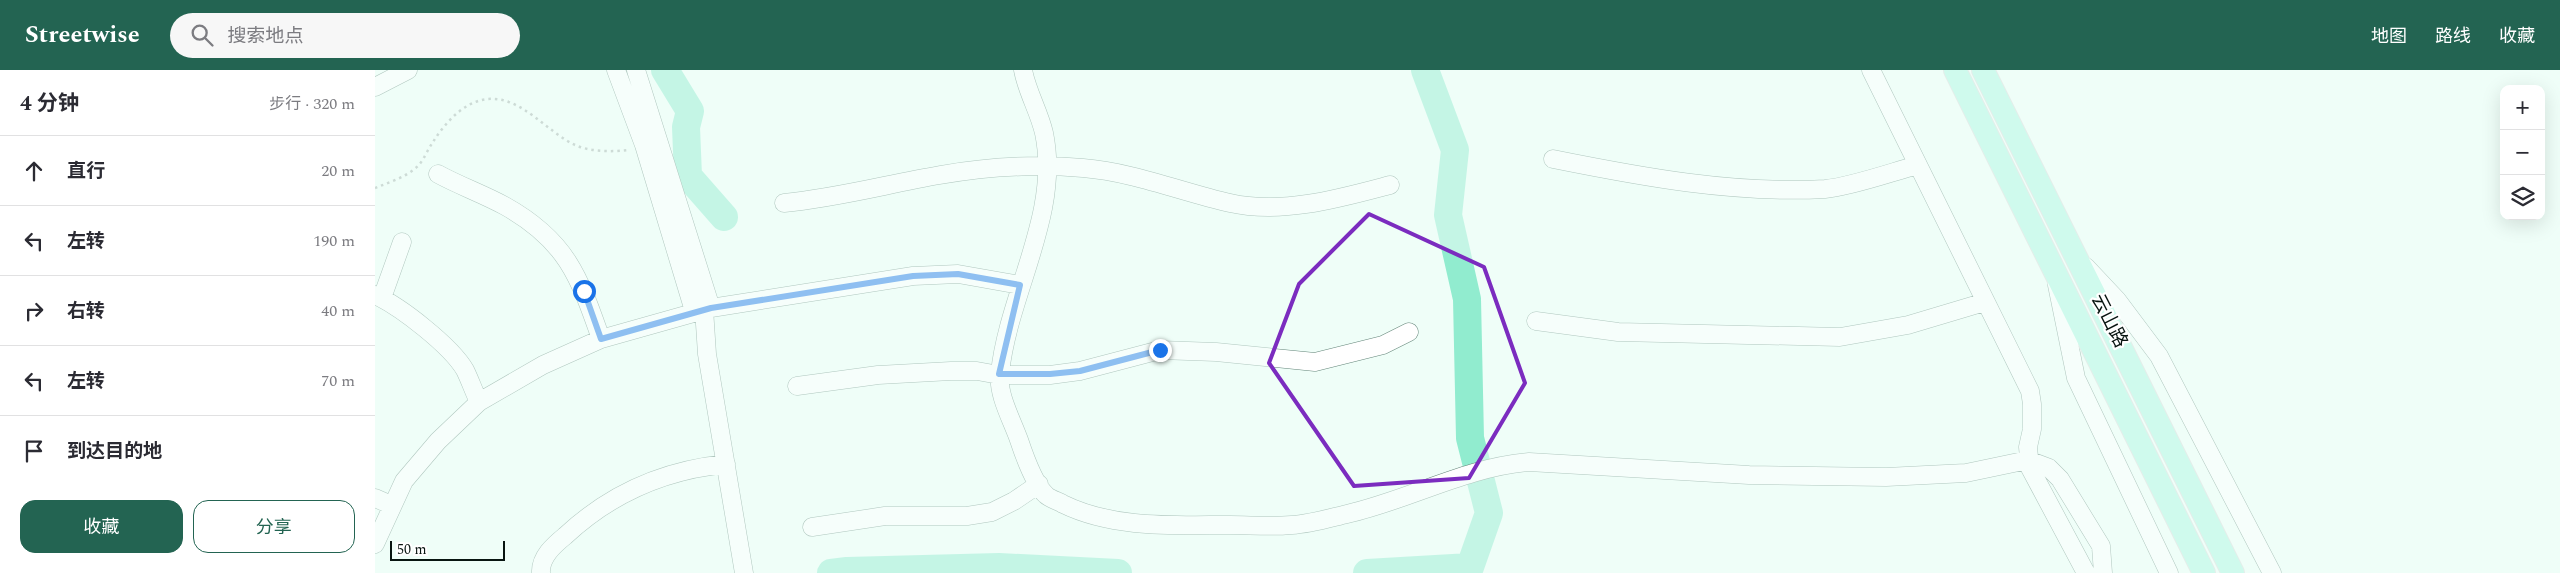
<!DOCTYPE html>
<html lang="zh">
<meta charset="utf-8">
<style>
body{margin:0;font-family:Spectral,"Noto Sans SC",serif;background:#f7f7f7;color:#2b2b33}
.controls{position:absolute;right:15px;top:15px;display:grid;overflow:hidden;border-radius:10px;box-shadow:0 5px 20px #0002}
.controls button{width:45px;height:45px;display:grid;place-items:center;padding:0;border:0;border-bottom:1px solid #e1e1e2;background:#fff;color:#2b2b33;font:25px sans-serif}
.scale{position:absolute;left:15px;bottom:12px;width:115px;box-sizing:border-box;padding-left:5px;border:2px solid #081511;border-top:0;font-size:14px;line-height:18px;white-space:nowrap;color:#081511;-webkit-text-stroke:4px #fff;paint-order:stroke}
.stop{position:absolute;width:15px;height:15px;margin:-11px;border:4px solid #1a73e8;border-radius:50%;background:#fff}
.stop.end{background:#1a73e8;border-color:#fff;box-shadow:0 1px 5px #0008}
.list{margin:0;padding:0;list-style:none}
h2{display:flex;justify-content:space-between;align-items:center;height:65px;margin:0;padding:0 20px;font-size:21px}
h2 small{font-size:16px;font-weight:400;color:#7c7c81}
.list li{display:grid;grid-template-columns:32px 1fr auto;gap:15px;align-items:center;box-sizing:border-box;height:70px;padding:0 20px;border-top:1px solid #e1e1e2}
.list b{display:block;font-size:19px;white-space:nowrap}
.list em{font-size:16px;font-style:normal;color:#7c7c81}
.actions{display:flex;gap:10px;padding:15px 20px}
.actions a{flex:1;padding:11px 0;border:1px solid #236452;border-radius:15px;text-align:center;font-size:18px;color:#236452}
.actions .main{background:#236452;color:#fff}
.icon{flex:none;width:28px;height:28px;fill:none;stroke:currentColor;stroke-width:2;stroke-linecap:round;stroke-linejoin:round}
.map{position:relative;flex:none;width:2185px;height:503px;overflow:hidden}
header{display:flex;align-items:center;gap:30px;box-sizing:border-box;height:70px;padding:0 25px;background:#236452;color:#fff}
header strong{font-size:24px}
nav{display:flex;gap:28px;margin-inline-start:auto;font-size:18px}
.search{width:350px;height:45px;background:#f7f7f7;display:flex;align-items:center;gap:12px;box-sizing:border-box;padding:0 18px;border-radius:28px;color:#7c7c81;font-size:19px}
main{display:flex}
aside{flex:1;background:#fff}
.map>svg:first-child{display:block}
.lines{fill:none;stroke-linecap:round;stroke-linejoin:round}
.river{stroke:#91eccf;stroke-width:28}
.minor-casing{stroke:#64867a;stroke-width:19}
.major-casing{stroke:#d7dad9;stroke-width:24}
.path{stroke:#a4b2ad;stroke-width:2.5;stroke-dasharray:2.5 4;stroke-linecap:butt}
.minor{stroke:#fff;stroke-width:18}
.major{stroke:#a9f7e0;stroke-width:22}
.route{stroke:#1a73e8;stroke-width:6}
.marked{fill:none;stroke:#7b2cbf;stroke-width:4;stroke-linejoin:round}
.labels{text-anchor:middle;dominant-baseline:central;stroke-width:4.5;stroke-linejoin:round;paint-order:stroke}
.street-label{font-size:19px;fill:#081511;stroke:#fff}
</style>
<header>
<strong>Streetwise</strong>
<div class="search"><svg class="icon" aria-label="search" viewBox="0 0 24 24"><circle cx="10" cy="10" r="6"/><path d="M15 15l6 6"/></svg>搜索地点</div>
<nav><a>地图</a><a>路线</a><a>收藏</a></nav>
</header>
<main>
<aside>
<h2>4 分钟<small>步行 · 320 m</small></h2>
<ul class="list">
<li><svg class="icon" aria-label="ahead" viewBox="0 0 24 24"><path d="M12 20V5M6 11l6-6 6 6"/></svg><div><b>直行</b></div><em>20 m</em></li>
<li><svg class="icon" aria-label="left" viewBox="0 0 24 24"><path d="M17 20v-9H6M10 6l-5 5 5 5"/></svg><div><b>左转</b></div><em>190 m</em></li>
<li><svg class="icon" aria-label="right" viewBox="0 0 24 24"><path d="M7 20v-9h11M14 6l5 5-5 5"/></svg><div><b>右转</b></div><em>40 m</em></li>
<li><svg class="icon" aria-label="left" viewBox="0 0 24 24"><path d="M17 20v-9H6M10 6l-5 5 5 5"/></svg><div><b>左转</b></div><em>70 m</em></li>
<li><svg class="icon" aria-label="arrive" viewBox="0 0 24 24"><path d="M6 21V4h12l-3 4 3 4H6"/></svg><div><b>到达目的地</b></div></li>
</ul>
<div class="actions"><a class="main">收藏</a><a>分享</a></div>
</aside>
<div class="map">
<svg width="2185" height="503" viewBox="0 0 2185 503">
<rect width="100%" height="100%" fill="#effef8"/>
<g class="lines">
<path class="river" d="M290,0L315,41L311,57L313,106L349,147
M456,503L472,501L624,497L743,503
M992,503L1095,497L1114,443L1095,368L1092,229L1073,145L1080,80L1050,0"/>
<defs>
<path id="minor" d="M241,0L269,75L319,241
M261,0L336,238
M648,0C652,22 664,41 669,63C686,144 633,224 625,303C622,324 637,350 644,370C649,385 660,415 671,425C675,429 683,431 688,434C739,459 799,455 855,455C875,455 896,457 917,455C935,454 955,448 972,444C1034,430 1091,397 1154,392L1374,405L1511,407L1591,403L1653,390L1674,398L1685,409L1726,476L1728,503
M1496,0L1655,321L1657,334V359L1653,377L1655,398L1711,503
M0,17L33,0
M1178,89C1267,107 1359,124 1450,119C1475,117 1517,102 1543,95
M63,104C85,116 108,124 130,136C191,170 204,206 226,269
M409,133C462,128 513,114 565,105C611,97 662,94 708,98C758,102 807,122 855,133C907,145 966,128 1015,115
M1711,197L1742,230L1784,286L1897,503
M1682,215L1701,308L1794,503
M0,225C26,237 76,276 90,300C95,310 99,322 104,332
M7,228L27,172
M329,239L332,284L369,503
M1161,251L1243,262L1465,267L1533,255L1610,232
M422,316L503,305L576,301H602L624,305H675L705,301L785,280L841,282L940,292L1008,275L1034,262
M0,428L16,435
M437,457L510,446H592L617,442L639,431L664,414
M0,474L29,411L63,371L104,332L168,295L226,269L336,238L538,206L583,204L645,215
M166,503C165,487 179,475 190,466C235,424 289,400 351,394"/>
<path id="major" d="M1580,0L1829,503
M1608,0L1858,503"/>
</defs>
<use href="#minor" class="minor-casing"/>
<use href="#major" class="major-casing"/>
<path class="path" d="M0,118C15,112 32,107 44,95C49,89 53,79 58,72C70,53 89,31 113,29C146,26 172,62 200,75C216,82 236,82 253,80"/>
<use href="#minor" class="minor"/>
<use href="#major" class="major"/>
</g>
<g class="lines">
<path class="route" d="M209,221L226,269L336,238L538,206L583,204L645,215L624,304H675L705,301L785,280"/>
</g>
<path d="M0 0H2185V503H0ZM994,144L1109,197L1150,313L1094,408L979,416L894,293L924,214Z" fill="#effef8" fill-opacity=".55" fill-rule="evenodd"/>
<path class="marked" d="M994,144L1109,197L1150,313L1094,408L979,416L894,293L924,214Z"/>
<g class="labels">
<g class="street-label">
<text transform="translate(1734 251) rotate(63)">云山路</text>
</g>
</g>
</svg>
<div class="controls">
<button>+</button>
<button>−</button>
<button><svg class="icon" aria-label="layers" viewBox="0 0 24 24"><path d="M12 4l9 5-9 5-9-5zM3 14l9 5 9-5"/></svg></button>
</div>
<div class="scale">50 m</div>
<div class="stop" style="left:209px;top:221px"></div>
<div class="stop end" style="left:785px;top:280px"></div>
</div>
</main>
